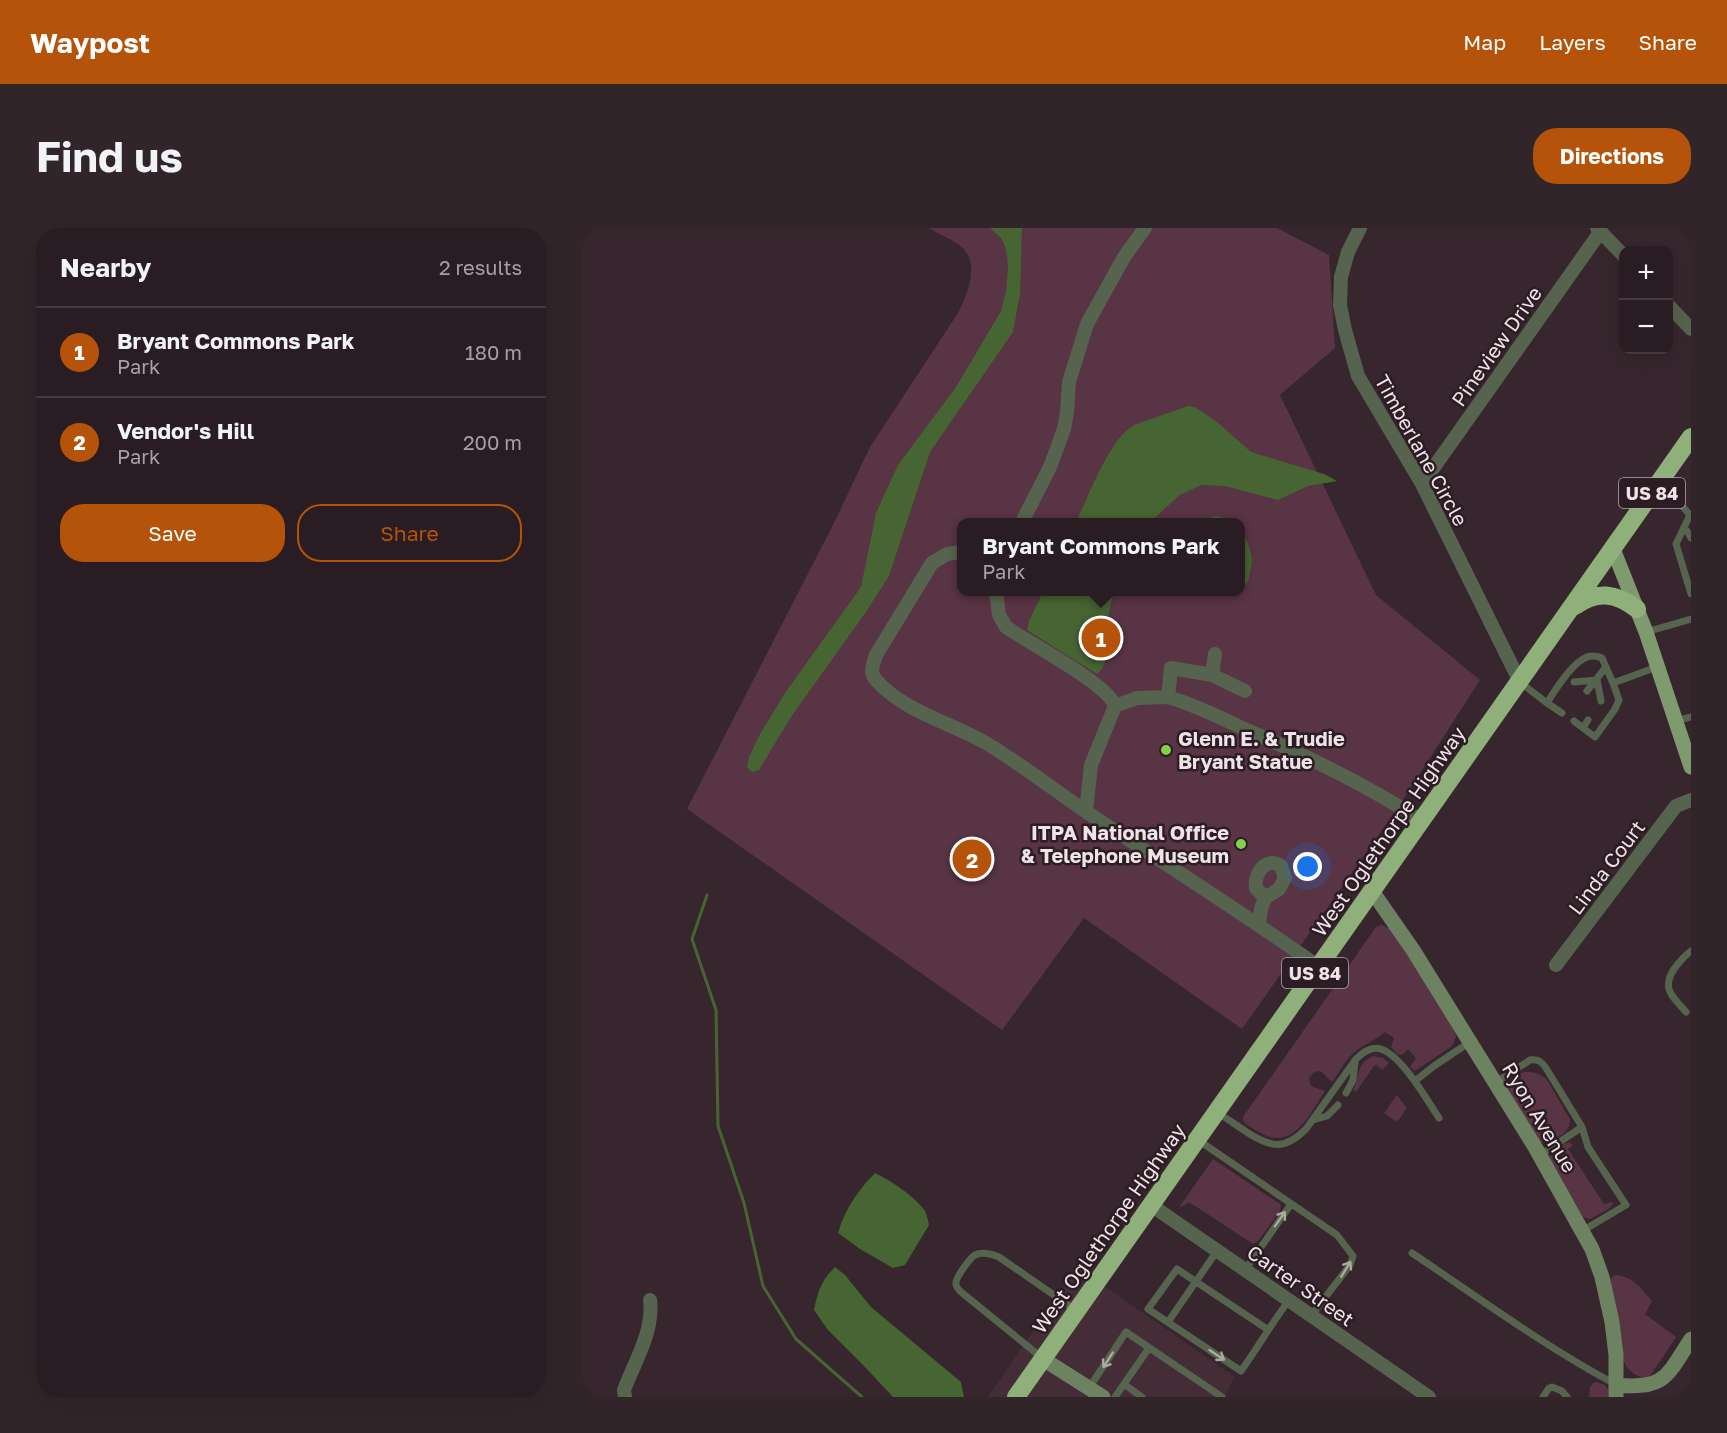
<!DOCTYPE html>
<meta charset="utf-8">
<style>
body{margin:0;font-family:"Golos Text",sans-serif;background:#31252a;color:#f1f3f6}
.controls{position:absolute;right:18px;top:18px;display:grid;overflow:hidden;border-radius:12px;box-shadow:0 6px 24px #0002}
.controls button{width:54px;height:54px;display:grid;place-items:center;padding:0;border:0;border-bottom:2px solid #453a40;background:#291c22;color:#f1f3f6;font:30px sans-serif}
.you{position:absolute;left:726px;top:639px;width:21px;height:21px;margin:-15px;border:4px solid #fff;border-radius:50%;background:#1a73e8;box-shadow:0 0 0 9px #1a73e833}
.badge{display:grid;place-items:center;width:39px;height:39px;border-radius:50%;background:#b45309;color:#fff;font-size:20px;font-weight:700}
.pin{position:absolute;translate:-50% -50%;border:3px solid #fff;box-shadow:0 2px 6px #0006}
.popup{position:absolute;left:375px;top:290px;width:288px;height:78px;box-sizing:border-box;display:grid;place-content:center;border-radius:12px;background:#291c22;filter:drop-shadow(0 2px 4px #0005);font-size:20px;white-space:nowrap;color:#a5a1a5}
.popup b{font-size:22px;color:#f1f3f6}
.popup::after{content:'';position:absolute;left:50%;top:100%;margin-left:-12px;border:12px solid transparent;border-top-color:#291c22}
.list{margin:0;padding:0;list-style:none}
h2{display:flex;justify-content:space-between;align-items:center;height:78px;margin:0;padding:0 24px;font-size:26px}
h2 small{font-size:20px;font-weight:400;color:#a5a1a5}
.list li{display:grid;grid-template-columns:39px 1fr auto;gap:18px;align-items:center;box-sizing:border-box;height:90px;padding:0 24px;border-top:2px solid #453a40}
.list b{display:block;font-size:22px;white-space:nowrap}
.list p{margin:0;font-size:20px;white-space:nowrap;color:#a5a1a5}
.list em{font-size:20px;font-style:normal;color:#a5a1a5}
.actions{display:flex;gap:12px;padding:18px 24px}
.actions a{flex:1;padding:14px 0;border:2px solid #b45309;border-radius:24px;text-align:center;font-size:21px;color:#b45309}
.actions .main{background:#b45309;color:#fff}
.map{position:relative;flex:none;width:1109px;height:1169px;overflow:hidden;border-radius:24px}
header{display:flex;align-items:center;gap:36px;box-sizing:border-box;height:84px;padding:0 30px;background:#b45309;color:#fff}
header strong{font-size:28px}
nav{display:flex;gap:33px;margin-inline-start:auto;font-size:21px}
.intro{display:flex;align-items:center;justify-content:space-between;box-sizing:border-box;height:144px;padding:0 36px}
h1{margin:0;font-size:42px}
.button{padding:15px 27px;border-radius:24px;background:#b45309;color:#fff;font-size:21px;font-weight:700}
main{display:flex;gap:36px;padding:0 36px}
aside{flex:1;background:#291c22;border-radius:24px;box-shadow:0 6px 24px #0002}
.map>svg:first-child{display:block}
.built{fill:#442d37}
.green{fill:#593444;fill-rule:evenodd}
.water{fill:#476433}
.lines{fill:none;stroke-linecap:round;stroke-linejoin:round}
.stream{stroke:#476433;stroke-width:3}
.lane{stroke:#56634e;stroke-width:7}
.street{stroke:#56634e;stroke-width:14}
.secondary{stroke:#6d8260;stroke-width:15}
.primary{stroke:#7f9a6e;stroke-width:15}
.highway{stroke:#8fb07b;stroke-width:18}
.oneway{stroke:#aaa9a3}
.poi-dot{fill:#86cf4c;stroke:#2c1c23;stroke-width:2}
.labels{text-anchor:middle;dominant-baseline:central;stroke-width:5;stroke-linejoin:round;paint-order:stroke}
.shield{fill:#2c1c23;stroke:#b4a7ad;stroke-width:1.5}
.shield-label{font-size:18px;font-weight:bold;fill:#efe3e8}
.street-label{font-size:20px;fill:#efe3e8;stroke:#2c1c23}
.poi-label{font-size:20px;font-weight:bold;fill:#efe3e8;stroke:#2c1c23;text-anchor:start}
</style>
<header>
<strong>Waypost</strong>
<nav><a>Map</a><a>Layers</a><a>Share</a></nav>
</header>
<div class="intro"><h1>Find us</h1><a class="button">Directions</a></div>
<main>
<aside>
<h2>Nearby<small>2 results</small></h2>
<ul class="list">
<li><span class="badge">1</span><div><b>Bryant Commons Park</b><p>Park</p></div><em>180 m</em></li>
<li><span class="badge">2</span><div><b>Vendor's Hill</b><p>Park</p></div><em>200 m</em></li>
</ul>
<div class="actions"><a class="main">Save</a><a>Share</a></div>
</aside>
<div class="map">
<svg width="1109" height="1169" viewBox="0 0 1109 1169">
<rect width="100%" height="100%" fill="#37262d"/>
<path class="built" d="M495,1039L653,1149L642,1169H406Z"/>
<path class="green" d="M347,0H695L747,27L753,120L698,167L794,367L898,452L817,578L660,801L502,690L420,802L105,581L252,295L288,219L376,85C386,65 400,33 376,16C367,10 356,6 347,0ZM380,294H658V364H380Z
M800,697L810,702L873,803L874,809L870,818L833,843L828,839L834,830L826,821L820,827L815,826L809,819L812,810L803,804C795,811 787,814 778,820C766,827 758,843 750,854C743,849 741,839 731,845L727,851L729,858L743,863C728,886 710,925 677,904C671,901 666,898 661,893V889L794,699Z
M791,828L801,830L807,835L800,842L794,837L792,838L774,864L771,862C779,847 773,836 791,828Z
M941,844C950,843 959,846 965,852L988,891C990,905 969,916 957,914L922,857L924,853Z
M815,867L825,880L815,894L802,885Z
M987,914L991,917L986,921L1022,976L1030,974L1031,976L1025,982L1008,991L1001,989L967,931C967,922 980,917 987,914Z
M631,931L698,976L699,979L698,983L677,1012L671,1016L607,974L599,979L598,978Z
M1033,1047C1051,1048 1059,1060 1070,1073L1063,1086L1094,1109L1066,1151C1056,1149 1046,1144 1042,1134L1029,1059V1050Z
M1014,1154L1023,1157L1027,1163L1026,1169H1007L1008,1159L1011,1155Z"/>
<path class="water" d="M408,0H440L438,66L431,104L348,224L307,348L284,384L209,489L177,542L170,544L165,539L167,529L178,506L203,465L279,359L294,285L316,237L374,159L419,83L424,63L426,39L425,28L423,18L419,10Z
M606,178L613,179L635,194L669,224L742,246L755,253L726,258L696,272L643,258L619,257L598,267L581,282L569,294H494C507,268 527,211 552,197Z
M635,288L647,291L655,294H614Z
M658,300C666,314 673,327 668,344C667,350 667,353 663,357L659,355Z
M461,364H531L521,420L523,434L520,441L515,446L445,402L447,393Z
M293,945C308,952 334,969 343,983C345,987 346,993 347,997L323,1037L311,1040L278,1021L256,1005C263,981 276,962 293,945Z
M253,1039L263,1047L289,1079L379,1154L382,1169H311L282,1138L246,1102L232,1082C236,1063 239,1053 253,1039Z"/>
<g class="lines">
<path class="stream" d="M125,667L110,711L134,782L136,898L162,975L181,1058L214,1111L280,1169"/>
<path class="lane" d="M1078,253L1108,287L1094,316L1109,366
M1101,302L1105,303L1109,310
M1064,404L1109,391
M992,454L1015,452L1019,473
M939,455L965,475C973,462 994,428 1010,428C1012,428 1018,429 1020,430L1031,455L1075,439
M1005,463L1024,439
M965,475L980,485
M992,493L1001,500L1006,492
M1094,493L1109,489
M1001,500L1013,509L1033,481L1037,472L1031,455
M1104,784C1091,769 1079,761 1092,741C1097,734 1102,728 1109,723
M833,853L852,838L888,814
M913,855L948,832C956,831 959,833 964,840L1000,899L1006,919L1044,977L1000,1003
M764,865L771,852L773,834
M635,884C645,891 656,898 666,905C690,920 703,922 724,901L774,831C781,824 789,818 799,821C820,828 845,872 857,890
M731,892L745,888L756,877
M616,912L755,1007L771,1028L768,1037L729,1088
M958,927L1000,899
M830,1025C897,1070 962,1118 1033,1156
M663,1042L709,976
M586,1094L635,1023
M685,1101L595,1041L566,1081L659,1143C676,1119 690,1095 707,1072
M459,1129L379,1064C377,1062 374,1059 374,1056C373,1050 388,1030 393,1027C401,1023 410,1026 417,1029L495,1083
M542,1156L560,1169
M507,1160L544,1104L640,1169
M533,1169L567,1120
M961,1169L967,1160L970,1159L980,1163L985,1169"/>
<path class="street" d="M778,0L766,24L759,49L758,77L763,102L776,148L840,256L938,454
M1015,0L1042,28
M1086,77L1109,101
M840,256L1019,3
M440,294L468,239L482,201L485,184L487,154L505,96L542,29L563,0
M380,324L365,326L350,335L294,427C291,436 287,445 294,452C321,483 369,495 404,515C439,536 472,562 506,585C583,636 661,685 737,739
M414,364L417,387L424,399C447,415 526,456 533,478
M630,447L633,426
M586,469C614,477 641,491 667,503C727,529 785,557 840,593
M504,583L509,537L533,478L555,470L586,469L589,440L630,447L663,463
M677,697L679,681L683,670L697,661L703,650L699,638C684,628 672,645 674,660L683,670
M974,737L1094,578L1109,572
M569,977L847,1169
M43,1169L42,1162C53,1133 72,1103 68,1072"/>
<path class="secondary" d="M790,663L831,722L953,919L1010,1021L1020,1049L1030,1094L1034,1127V1169
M461,1131L521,1169
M1035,1157C1083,1162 1085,1148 1109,1111"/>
<path class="primary" d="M1031,321L1064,404L1109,539"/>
<path class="highway" d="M993,378C1015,362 1034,365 1055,381
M434,1169L1109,209"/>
</g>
<defs><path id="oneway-shaft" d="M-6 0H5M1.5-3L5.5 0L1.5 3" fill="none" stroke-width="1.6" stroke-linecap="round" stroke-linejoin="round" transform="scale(1.5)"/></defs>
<g class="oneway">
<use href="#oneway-shaft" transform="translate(698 991) rotate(-55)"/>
<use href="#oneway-shaft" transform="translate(764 1041) rotate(-58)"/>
<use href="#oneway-shaft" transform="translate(635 1127) rotate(34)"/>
<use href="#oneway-shaft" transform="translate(526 1132) rotate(123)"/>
</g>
<g class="poi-dot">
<circle cx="584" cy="522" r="6"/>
<circle cx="659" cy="616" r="6"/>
</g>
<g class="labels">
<g class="shield">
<rect x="1037" y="250" width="66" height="30" rx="4.5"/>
<rect x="700" y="730" width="66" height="30" rx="4.5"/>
</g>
<g class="shield-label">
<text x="1070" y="265">US 84</text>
<text x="733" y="745">US 84</text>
</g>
<g class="street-label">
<text transform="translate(914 118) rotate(-55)">Pineview Drive</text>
<text transform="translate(840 222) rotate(61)">Timberlane Circle</text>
<text transform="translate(806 603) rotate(-55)">West Oglethorpe Highway</text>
<text transform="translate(1024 639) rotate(-53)">Linda Court</text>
<text transform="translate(958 889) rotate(59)">Ryon Avenue</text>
<text transform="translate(526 1000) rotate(-55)">West Oglethorpe Highway</text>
<text transform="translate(719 1057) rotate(35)">Carter Street</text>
</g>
<g class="poi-label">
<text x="596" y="510">Glenn E. &amp; Trudie<tspan x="596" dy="23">Bryant Statue</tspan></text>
<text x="647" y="604" text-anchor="end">ITPA National Office<tspan x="647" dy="23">&amp; Telephone Museum</tspan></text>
</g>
</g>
</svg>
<div class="controls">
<button>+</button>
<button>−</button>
</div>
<div class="you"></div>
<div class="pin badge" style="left:519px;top:410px">1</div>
<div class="popup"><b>Bryant Commons Park</b>Park</div>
<div class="pin badge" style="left:390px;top:631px">2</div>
</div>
</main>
